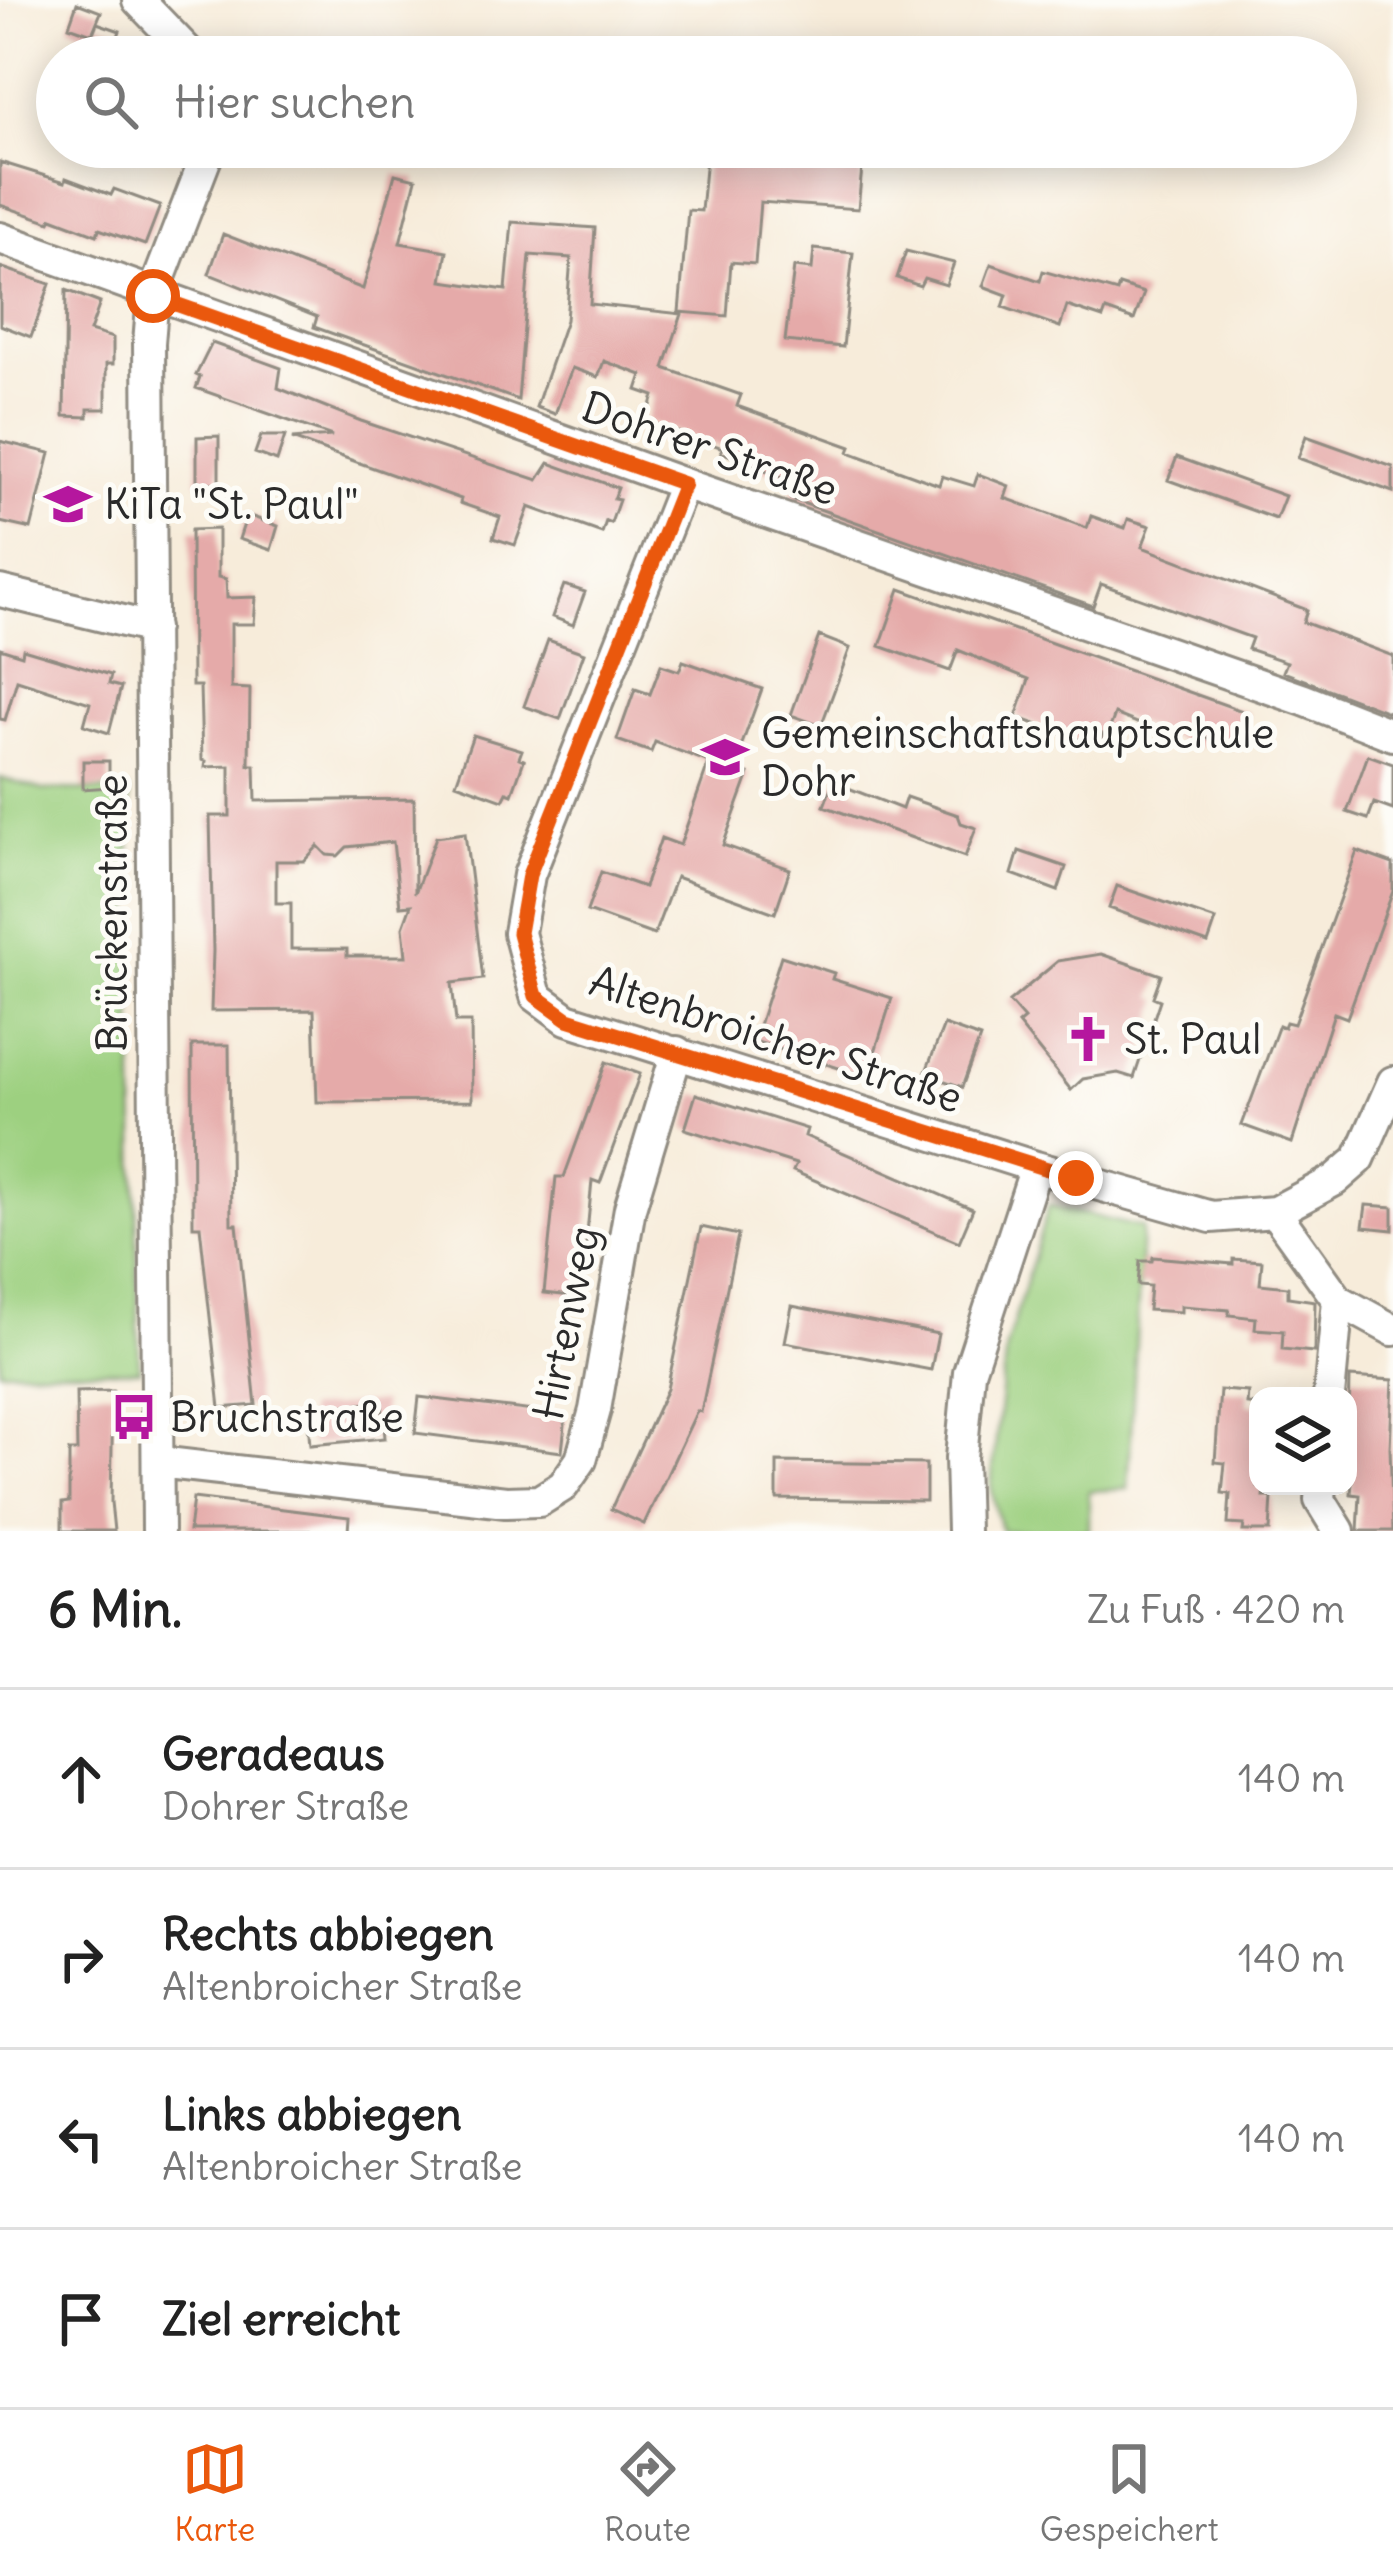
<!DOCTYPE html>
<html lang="de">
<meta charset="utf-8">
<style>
body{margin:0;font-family:Delius,sans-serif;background:#f2f2f2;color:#222}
.controls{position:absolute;right:36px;bottom:36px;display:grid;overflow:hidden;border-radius:24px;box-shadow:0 6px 30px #0003}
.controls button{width:108px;height:108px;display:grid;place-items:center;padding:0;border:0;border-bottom:3px solid #e0e0e0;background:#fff;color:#222;font:60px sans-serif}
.stop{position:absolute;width:36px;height:36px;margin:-27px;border:9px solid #ea580c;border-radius:50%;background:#fff}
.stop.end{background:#ea580c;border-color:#fff;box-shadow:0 3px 12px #0008}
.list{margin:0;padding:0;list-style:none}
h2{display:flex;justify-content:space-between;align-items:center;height:156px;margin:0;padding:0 48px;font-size:51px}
h2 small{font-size:39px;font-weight:400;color:#767676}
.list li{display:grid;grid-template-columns:78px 1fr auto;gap:36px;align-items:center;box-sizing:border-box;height:180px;padding:0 48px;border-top:3px solid #e0e0e0}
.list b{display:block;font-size:45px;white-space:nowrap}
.list p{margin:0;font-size:39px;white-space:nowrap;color:#767676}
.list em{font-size:39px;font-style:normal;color:#767676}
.icon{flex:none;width:66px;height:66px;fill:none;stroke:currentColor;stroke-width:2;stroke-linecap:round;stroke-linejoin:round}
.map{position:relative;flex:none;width:1393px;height:1531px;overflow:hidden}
.search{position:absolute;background:#fff;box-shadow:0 6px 30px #0003;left:36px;right:36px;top:36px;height:132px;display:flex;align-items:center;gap:30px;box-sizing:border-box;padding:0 42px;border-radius:66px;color:#767676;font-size:45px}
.sheet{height:876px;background:#fff}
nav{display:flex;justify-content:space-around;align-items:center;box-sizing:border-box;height:168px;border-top:3px solid #e0e0e0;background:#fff;font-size:33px;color:#767676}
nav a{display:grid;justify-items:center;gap:6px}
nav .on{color:#ea580c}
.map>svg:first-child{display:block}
.green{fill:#9dd080;stroke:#647e56;stroke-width:3}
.building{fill:#e5aaa9;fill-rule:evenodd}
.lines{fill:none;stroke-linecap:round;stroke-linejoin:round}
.minor-casing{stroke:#918c82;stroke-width:36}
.minor{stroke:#fff;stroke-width:30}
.route{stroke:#ea580c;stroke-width:15}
.labels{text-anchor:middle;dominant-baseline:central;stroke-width:10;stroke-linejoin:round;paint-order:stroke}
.street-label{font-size:42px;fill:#2b2b2b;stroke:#fdfcf7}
.poi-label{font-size:42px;fill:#2b2b2b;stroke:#fdfcf7;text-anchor:start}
</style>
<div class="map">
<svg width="1393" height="1531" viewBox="0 0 1393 1531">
<rect width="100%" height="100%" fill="#fdfcf7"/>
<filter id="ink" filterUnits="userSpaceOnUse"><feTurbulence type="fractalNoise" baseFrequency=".00833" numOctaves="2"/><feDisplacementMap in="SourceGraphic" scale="24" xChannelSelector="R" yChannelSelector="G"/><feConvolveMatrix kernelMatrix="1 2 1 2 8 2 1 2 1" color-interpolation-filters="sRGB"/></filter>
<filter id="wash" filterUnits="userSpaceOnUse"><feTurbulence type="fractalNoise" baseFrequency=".004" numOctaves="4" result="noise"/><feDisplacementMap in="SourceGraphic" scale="48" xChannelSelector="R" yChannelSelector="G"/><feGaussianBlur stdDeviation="2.7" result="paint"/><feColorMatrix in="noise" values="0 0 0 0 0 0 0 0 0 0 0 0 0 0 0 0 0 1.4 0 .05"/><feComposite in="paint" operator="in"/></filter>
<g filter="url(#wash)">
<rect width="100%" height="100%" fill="#f7ecda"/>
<path class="green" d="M0,778L43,790L129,791L139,1370H0Z
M1049,1205L1142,1228L1128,1489L1089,1491V1531H1001L991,1486L1006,1348Z"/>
<g id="blocks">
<path class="building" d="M77,3L101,12L92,34L69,26Z
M97,23L120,31L111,54L88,46Z
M784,147H864L858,209L760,202L755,264L731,262L727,316L679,312L688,210L701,211L706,158L783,165Z
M0,162L65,182L66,178L111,195L114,189L160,206L145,245L99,229L97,235L52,218L50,222L0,205Z
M395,174L416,179L400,243L447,251L442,281L506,290L512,222L595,228L590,304L682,314L664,368L741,395L737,406L851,447L849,452L939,485L942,476L974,486L978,474L1009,486L1005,498L1087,528L1091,516L1125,528L1128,519L1150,526L1142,547L1307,610L1303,622L1393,656V714L1283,672L1287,662L1248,649L1252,638L1101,584L1093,606L791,499L796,483L721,452L723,448L646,421L654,396L637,390L642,375L604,361L598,377L572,368L555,414L536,407L566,320L571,258L530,255L518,400L314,327L317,317L209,274L223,234L363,289Z
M814,249L853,253L843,347L785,341L794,267L812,269Z
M906,251L954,263L946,285L924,278L920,286L897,278Z
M991,264L1040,281L1043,271L1117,292L1119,285L1144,293L1134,320L1106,310L1103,318L1067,306L1060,327L1003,307L1007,295L983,286Z
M0,267L50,284L31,337L0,325Z
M66,290L100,303L90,331L113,338V364H106V409H88V417L64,416Z
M212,343L281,368L278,388L361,421L538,480L549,463L618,488L614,499L619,500L611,523L606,521L602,533L529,507L515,545L493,538L500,517L460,503L461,499L292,439L332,436L196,388L200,377L196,375Z
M219,436V483H197V437Z
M261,436H285L277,461L255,453Z
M1306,436L1393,467V492L1298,458Z
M0,441L50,453L31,529L0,522Z
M1177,457L1285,496L1276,519L1168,480Z
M247,515L278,526L271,550L239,539Z
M218,529V577L226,579L227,598L256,597L254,624H231V688L250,689L249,765H255L256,801L414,799L415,893L436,837L465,833L483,979L452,983L456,1022H471L472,1101L317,1102L314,1010L211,1011L213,951L210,816H230V766L205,767L206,761L202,760L200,686H192L191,530ZM393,842L400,906L411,905L403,927L406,956H347V949H291V903H276V861H304L318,846L327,855L338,856L347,847Z
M564,585L585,592L573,625L552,617Z
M900,589L1248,713L1236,748L1203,737L1199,748L1115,714L1107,736L1103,734L1100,741L1093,739L1091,744L1016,717L1029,679L958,650L950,671L880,646Z
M819,636L850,648L821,726L791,715Z
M548,640L584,653L560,719L524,706Z
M0,648L22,655L23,649L111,675L109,684L121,687L109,733L84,725L90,703L17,680L5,720L0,719Z
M683,661L762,689L733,769L749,774L723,845L790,869L775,913L676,877L654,935L587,911L601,872L644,887L661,838L680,845L709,762L655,742L651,752L617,740L635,689L650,694L661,665L679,671Z
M473,735L522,750L519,758L524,760L512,794L507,792L503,800L456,783Z
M1368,755L1393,764V810L1374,803L1368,819L1347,812Z
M83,761H109V787L83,789Z
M833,782L902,809L906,797L958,815L961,823L976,828L965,857L824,806Z
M1019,851L1066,867L1058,891L1012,874Z
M1357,851L1393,864V891L1347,1018L1334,1013L1292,1143L1242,1125L1279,1025L1284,1027L1286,1022L1294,1024Z
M1117,886L1216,920L1208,943L1109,908Z
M1101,954L1161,975L1153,997L1160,1000L1134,1078L1118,1073L1083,1079L1071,1090L1018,1024L1024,1019L1009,1002L1058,961Z
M781,956L834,973L832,979L892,998L867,1077L754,1041Z
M944,1025L980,1038L962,1087L925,1074Z
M192,1045H229L231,1224H237L256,1405L220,1408L200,1226H193Z
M606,1062L640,1074L600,1183L592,1180L581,1297L544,1293L556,1177H564Z
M696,1094L807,1129L805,1136L973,1209L959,1242L793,1171L796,1164L685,1129Z
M1366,1205L1393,1207V1230L1363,1227Z
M701,1227L738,1235L701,1412L697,1411L644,1524L611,1509L667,1389Z
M1153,1257L1233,1264V1259L1262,1261L1260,1284L1288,1287V1297L1315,1301L1314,1352L1282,1349L1283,1331L1255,1329L1256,1318L1229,1315V1310L1181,1306V1312L1148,1310L1150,1286L1138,1285L1140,1261H1152Z
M792,1306L938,1334L931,1370L785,1342Z
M1350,1377L1393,1380L1390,1448L1393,1531H1358L1360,1495L1351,1494L1353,1470H1348Z
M1220,1390L1248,1392L1247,1404L1258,1405V1486H1265L1264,1497H1272L1270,1531H1243L1244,1525L1228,1524L1230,1494L1222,1493L1225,1463L1215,1462Z
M113,1391L111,1502L114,1531H62V1503L69,1502V1451H77L76,1392Z
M419,1397L566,1415L562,1452L415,1433Z
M382,1402L385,1438L310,1445L307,1409Z
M777,1462L926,1464V1501L777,1499Z
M193,1498L349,1517L348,1531H189Z"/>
</g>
</g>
<g filter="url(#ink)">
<use href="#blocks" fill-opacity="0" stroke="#918c82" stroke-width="3"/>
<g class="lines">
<defs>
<path id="minor" d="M138,0L193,57
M0,238L684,484L1304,700L1393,735
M684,484L529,875L519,933L536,996L567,1019L1036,1167L1211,1217L1275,1212L1335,1180L1359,1159L1393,1082
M0,591L152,628
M1275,1212L1338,1300L1393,1330
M1329,1396L1338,1300
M158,1462L506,1502L539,1501L563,1486L581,1460L595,1410L630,1208L677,1052
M1321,1486L1320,1500L1339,1531
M158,1531L149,343L153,295L210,147
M963,1531L961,1458L969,1372L1036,1167"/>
</defs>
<use href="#minor" class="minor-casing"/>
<use href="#minor" class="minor"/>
</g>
</g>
<g class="lines" filter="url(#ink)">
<path class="route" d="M153,296L684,484L529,875L519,933L536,996L568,1019L1076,1178"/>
</g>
<defs>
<symbol id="school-bare" viewBox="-9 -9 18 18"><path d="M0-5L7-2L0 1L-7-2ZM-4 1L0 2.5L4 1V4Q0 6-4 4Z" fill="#b5179e" stroke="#fdfcf7" stroke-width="2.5" paint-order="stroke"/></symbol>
<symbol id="church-bare" viewBox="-9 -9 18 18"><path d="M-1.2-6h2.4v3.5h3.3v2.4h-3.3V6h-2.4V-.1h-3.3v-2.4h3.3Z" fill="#b5179e" stroke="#fdfcf7" stroke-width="2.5" paint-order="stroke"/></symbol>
<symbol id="bus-bare" viewBox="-9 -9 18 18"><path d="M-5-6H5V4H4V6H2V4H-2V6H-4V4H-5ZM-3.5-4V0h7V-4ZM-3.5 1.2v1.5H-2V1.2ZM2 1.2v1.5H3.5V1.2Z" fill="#b5179e" stroke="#fdfcf7" stroke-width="2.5" paint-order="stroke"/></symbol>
</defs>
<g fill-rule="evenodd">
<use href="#school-bare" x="35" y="471" width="66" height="66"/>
<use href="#school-bare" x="692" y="724" width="66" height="66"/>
<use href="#church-bare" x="1055" y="1006" width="66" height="66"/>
<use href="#bus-bare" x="101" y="1384" width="66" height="66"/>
</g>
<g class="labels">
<g class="street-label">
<text transform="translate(710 448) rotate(19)">Dohrer Straße</text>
<text transform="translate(112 913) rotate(-90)">Brückenstraße</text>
<text transform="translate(776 1039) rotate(18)">Altenbroicher Straße</text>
<text transform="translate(566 1323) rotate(-79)">Hirtenweg</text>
</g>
<g class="poi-label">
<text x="104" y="504">KiTa "St. Paul"</text>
<text x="761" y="733">Gemeinschaftshauptschule<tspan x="761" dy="48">Dohr</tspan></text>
<text x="1124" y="1039">St. Paul</text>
<text x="170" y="1417">Bruchstraße</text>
</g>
</g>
</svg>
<div class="controls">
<button><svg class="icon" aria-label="layers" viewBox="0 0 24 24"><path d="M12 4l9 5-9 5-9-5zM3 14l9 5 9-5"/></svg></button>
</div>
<div class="stop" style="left:153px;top:296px"></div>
<div class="stop end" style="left:1076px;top:1178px"></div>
<div class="search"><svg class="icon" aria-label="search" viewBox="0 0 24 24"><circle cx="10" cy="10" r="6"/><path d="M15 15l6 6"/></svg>Hier suchen</div>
</div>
<section class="sheet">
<h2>6 Min.<small>Zu Fuß · 420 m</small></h2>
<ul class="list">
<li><svg class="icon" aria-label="ahead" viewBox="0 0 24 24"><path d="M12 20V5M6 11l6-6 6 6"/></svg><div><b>Geradeaus</b><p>Dohrer Straße</p></div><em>140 m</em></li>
<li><svg class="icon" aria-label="right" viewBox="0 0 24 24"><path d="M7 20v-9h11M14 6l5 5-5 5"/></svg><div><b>Rechts abbiegen</b><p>Altenbroicher Straße</p></div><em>140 m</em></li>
<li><svg class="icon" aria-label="left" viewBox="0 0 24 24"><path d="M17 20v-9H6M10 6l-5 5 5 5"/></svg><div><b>Links abbiegen</b><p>Altenbroicher Straße</p></div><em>140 m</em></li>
<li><svg class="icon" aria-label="arrive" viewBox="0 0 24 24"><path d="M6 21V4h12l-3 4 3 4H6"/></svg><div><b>Ziel erreicht</b></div></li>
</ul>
</section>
<nav>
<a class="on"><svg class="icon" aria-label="map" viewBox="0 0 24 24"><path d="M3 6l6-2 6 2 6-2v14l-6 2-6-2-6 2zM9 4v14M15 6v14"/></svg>Karte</a>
<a><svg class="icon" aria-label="directions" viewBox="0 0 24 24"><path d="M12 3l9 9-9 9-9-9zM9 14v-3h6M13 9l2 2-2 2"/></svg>Route</a>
<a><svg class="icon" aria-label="saved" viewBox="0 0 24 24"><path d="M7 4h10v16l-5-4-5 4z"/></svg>Gespeichert</a>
</nav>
